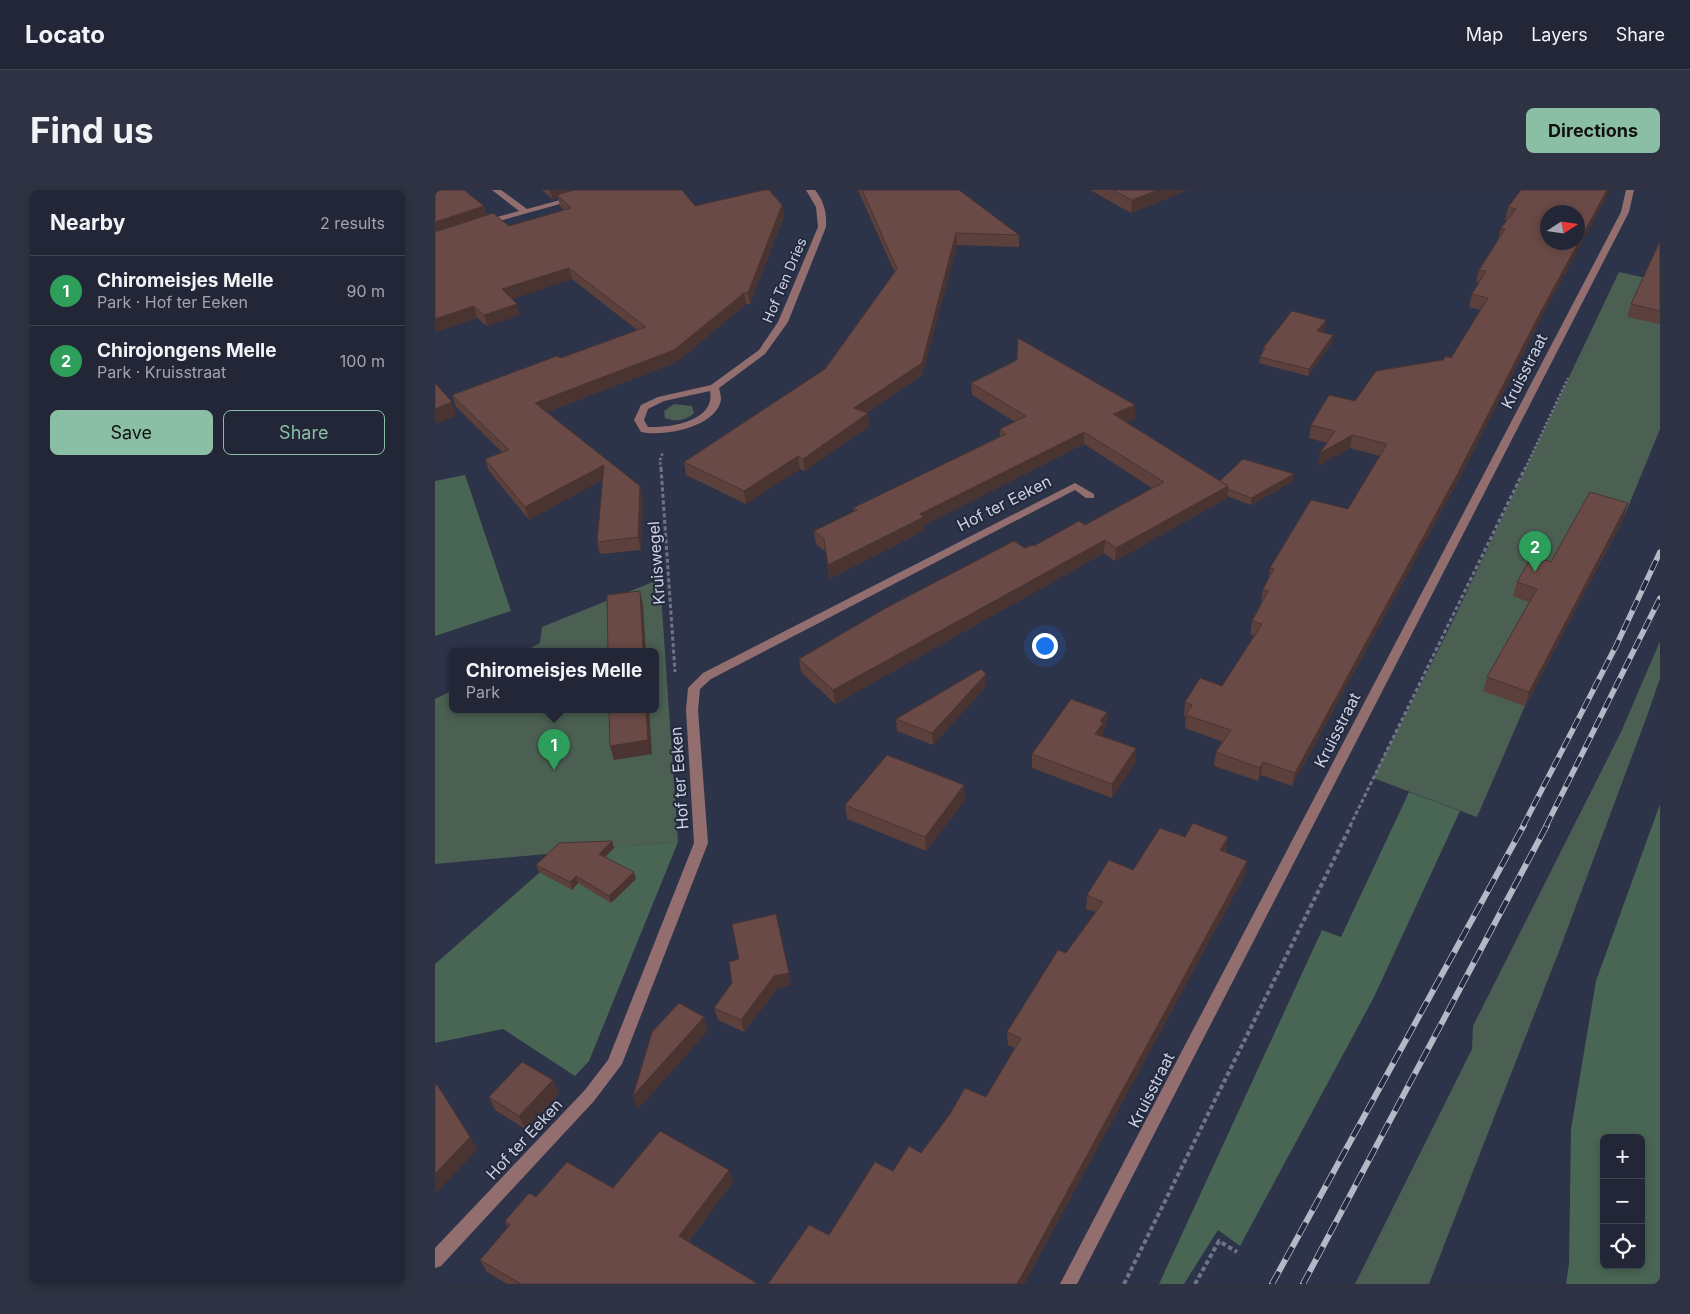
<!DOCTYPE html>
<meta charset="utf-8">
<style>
body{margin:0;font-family:Inter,sans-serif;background:#2e3242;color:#f1f3f6}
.controls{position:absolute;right:15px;bottom:15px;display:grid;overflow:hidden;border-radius:8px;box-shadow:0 2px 8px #0003}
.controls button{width:45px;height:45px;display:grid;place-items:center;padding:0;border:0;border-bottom:1px solid #3f4352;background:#222637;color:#f1f3f6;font:25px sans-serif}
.compass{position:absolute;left:1105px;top:15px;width:45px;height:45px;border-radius:50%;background:#222637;box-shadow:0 2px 8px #0003;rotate:78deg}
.you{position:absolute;left:609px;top:455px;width:18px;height:18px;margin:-12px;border:4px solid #fff;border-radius:50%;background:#1a73e8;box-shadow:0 0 0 8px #1a73e833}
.badge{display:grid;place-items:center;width:32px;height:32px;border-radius:50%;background:#8abfa5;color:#fff;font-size:16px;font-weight:700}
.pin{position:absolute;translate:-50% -41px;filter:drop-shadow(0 1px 2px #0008)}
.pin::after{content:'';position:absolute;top:26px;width:18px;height:15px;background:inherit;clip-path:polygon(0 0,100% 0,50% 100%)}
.popup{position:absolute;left:14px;top:458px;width:210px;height:65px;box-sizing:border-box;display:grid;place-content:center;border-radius:8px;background:#222637;filter:drop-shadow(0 1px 4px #0005);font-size:16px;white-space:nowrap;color:#a2a5ad}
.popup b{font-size:19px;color:#f1f3f6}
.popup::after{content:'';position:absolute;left:50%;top:100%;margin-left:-10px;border:10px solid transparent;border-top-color:#222637}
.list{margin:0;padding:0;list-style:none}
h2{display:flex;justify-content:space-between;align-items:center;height:65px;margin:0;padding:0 20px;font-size:21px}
h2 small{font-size:16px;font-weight:400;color:#a2a5ad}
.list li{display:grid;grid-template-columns:32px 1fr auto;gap:15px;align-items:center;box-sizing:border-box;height:70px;padding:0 20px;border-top:1px solid #3f4352}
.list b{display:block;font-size:19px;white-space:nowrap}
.list p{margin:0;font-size:16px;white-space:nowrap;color:#a2a5ad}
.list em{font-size:16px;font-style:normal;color:#a2a5ad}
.actions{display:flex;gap:10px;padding:15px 20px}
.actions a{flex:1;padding:11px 0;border:1px solid #8abfa5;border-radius:8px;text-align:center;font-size:18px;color:#8abfa5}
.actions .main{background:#8abfa5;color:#111}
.icon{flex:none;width:28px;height:28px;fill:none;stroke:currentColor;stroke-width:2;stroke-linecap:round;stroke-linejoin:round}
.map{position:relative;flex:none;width:1225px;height:1094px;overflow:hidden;border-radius:8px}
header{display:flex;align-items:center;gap:30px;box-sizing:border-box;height:70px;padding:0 25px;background:#222637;border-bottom:1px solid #3f4352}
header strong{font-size:24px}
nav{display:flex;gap:28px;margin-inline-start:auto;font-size:18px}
.intro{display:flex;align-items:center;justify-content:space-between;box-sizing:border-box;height:120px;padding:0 30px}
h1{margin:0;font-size:35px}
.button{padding:12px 22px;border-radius:8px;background:#8abfa5;color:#111;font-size:18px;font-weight:700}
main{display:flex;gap:30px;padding:0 30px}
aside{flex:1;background:#222637;border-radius:8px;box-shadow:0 2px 8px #0003}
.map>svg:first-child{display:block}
.green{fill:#4b5f52}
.forest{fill:#496553;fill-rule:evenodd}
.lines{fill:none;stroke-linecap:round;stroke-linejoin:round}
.path-far2{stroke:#6f7487;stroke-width:2.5;stroke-dasharray:2.5 2;stroke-linecap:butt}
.path-far1{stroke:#6f7487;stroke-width:3;stroke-dasharray:4 2.5;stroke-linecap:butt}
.path{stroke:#6f7487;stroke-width:4;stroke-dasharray:4.5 3;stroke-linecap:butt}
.minor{fill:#936e6e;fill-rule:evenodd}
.rail-far1-casing{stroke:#b4b9c8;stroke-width:5.5}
.rail-casing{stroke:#b4b9c8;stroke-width:6}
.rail-far1{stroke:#23293e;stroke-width:4;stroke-dasharray:11;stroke-linecap:butt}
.rail{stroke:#23293e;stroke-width:4.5;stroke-dasharray:14;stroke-linecap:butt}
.wall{fill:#5b403c}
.shaded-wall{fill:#4a3431}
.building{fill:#6a4a46;stroke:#4a3431;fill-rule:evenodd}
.labels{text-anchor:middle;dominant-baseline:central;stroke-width:4;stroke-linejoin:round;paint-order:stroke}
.far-street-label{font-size:14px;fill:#cdd2e0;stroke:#23293e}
.street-label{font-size:16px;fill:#cdd2e0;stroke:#23293e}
</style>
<header>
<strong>Locato</strong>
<nav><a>Map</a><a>Layers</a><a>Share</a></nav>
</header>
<div class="intro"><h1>Find us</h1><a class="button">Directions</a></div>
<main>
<aside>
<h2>Nearby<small>2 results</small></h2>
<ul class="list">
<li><span class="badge" style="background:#2e9e5b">1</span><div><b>Chiromeisjes Melle</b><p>Park · Hof ter Eeken</p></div><em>90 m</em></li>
<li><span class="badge" style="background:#2e9e5b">2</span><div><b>Chirojongens Melle</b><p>Park · Kruisstraat</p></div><em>100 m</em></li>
</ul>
<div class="actions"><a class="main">Save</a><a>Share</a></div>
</aside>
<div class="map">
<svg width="1225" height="1094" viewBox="0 0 1225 1094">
<rect width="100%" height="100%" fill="#2d3349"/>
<path class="green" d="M1184,82L1225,91V239L1189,327L1090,516L1042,627L938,588L1015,437Z
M239,214L257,216L259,223C251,231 240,232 230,228L229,221Z
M225,389L243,652L0,674V509L18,500V519H220V461H90L105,453L107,437Z
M1225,451V488L1212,526L1126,756L994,1094H920L1037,859L1038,836L1186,542Z"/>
<path class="forest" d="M30,285L76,421L0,446V291Z
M974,602L1025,621L939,807L805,1056L783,1040L749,1094H724L887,740L906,747Z
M1225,614V1094H1131L1134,1074L1136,939L1161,791ZM1169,948H1206V1075H1169Z
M243,652L154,871L140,886L68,839L0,853V774L128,662Z"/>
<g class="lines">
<path class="path-far2" d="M226,279L225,270L228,262
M1090,279L1133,188"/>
<path class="path-far1" d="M226,278L240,482
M915,636L1090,278"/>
<path class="path" d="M689,1094L916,635
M760,1094L784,1051L802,1062"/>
<path class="minor" d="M57,0H66L92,19L162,0H175L50,35H47V31L84,21Z
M371,0H380C389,11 392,23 391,37L353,132L330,164L284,198C285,202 286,206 286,210C281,237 229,247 206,242L199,230L206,215L223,207L276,195L324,160L343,132L383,37L381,17ZM275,201C281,231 235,238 213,237L209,230L213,219L229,211Z
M1191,0H1199L1194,22L642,1094H625L1186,22Z
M640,293L659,304V308H651L640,300L276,489L265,499L263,520L273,653L187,874L159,911L6,1076L0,1078V1058L149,901L173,870L259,653L251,520L253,498L268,483Z"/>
<defs>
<path id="rail-far1" d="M1088,636L1181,456L1225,362
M1111,636L1225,408"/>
<path id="rail" d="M837,1094L1089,635
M868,1094L1112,635"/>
</defs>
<use href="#rail-far1" class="rail-far1-casing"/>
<use href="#rail" class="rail-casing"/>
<use href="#rail-far1" class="rail-far1"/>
<use href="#rail" class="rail"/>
</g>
<path class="wall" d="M0,0L49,16L52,25L74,36L129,20L125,16L123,8L117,9L107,0H247L260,16L347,15L349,26L315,114H311L242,172L112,222L205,296L208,309L206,360L165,364L162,352L168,289L94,330L54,281L50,269L67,262L21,217L17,205L126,168L202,140L137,89L77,109L85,125L52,136L42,128L0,142Z
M423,0H524L584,45V57L522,55L487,185L432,223L434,236L370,281L365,279L311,314L251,285L249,272L390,179L460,83Z
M655,0H753L696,23Z
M1086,0L1102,136L1019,298L857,596L826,585L823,591L779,576L781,562L788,552L750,538L751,527L749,526L750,512L787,496L820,446L815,444L817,431L826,413L828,399L833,390L835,378L913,319L945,266L915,258L883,276L885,263L892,253L874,248L876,235L920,211L1008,170L1016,168L1046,120L1034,117L1037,104L1044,93L1041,92L1044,80L1063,50L1066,38L1072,30H1070L1073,17Z
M1225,51V134L1192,127L1196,114Z
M890,137L886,142L897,152L873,186L824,173L825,167L827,163L828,158Z
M536,193L700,215V228L691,232L785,291H858L816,315L792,306V308L680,371L669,363L400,514L366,482L364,469L590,358L599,356L650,335L717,298L649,254L489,335L490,340L394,389L391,362L381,354L379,341L419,322L418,318L565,247V239L580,232L537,205Z
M1193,313L1189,327L1090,516L1048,501L1052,487L1094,412L1078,406L1082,392L1116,372Z
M551,484V496L498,555L462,541L461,529Z
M672,522L671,536L668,540V547L701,558L700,573L677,608L597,578V564Z
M530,610L491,661L412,629L410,615Z
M750,647L791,660L790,662L812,671L810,685L589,1094H333L394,1045L458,981L486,963L551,907L580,858L573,855L572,842L631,763L661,722L651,719L652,705L698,680Z
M177,651L179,658L170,667L201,689L176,713L143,693L137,700L104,682L101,675Z
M297,793L356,795L342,799L309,842L283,830L279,818Z
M118,890L124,904L90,939L60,920L54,907Z
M294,980L298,992L253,1052L323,1094H72L52,1082L45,1070L73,1038L70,1031L101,1007L178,998Z"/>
<path class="shaded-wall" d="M115,0H154L122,5L123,8L117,9Z
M723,0H753L696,23L697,10Z
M1172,0H1175L1102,136L1019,298L857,596L860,583L1105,123Z
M347,15L349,26L315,114L313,103Z
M49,16L52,28L0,44V32Z
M521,43L522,55L487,185L421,230L419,218Z
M134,78L137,89L71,111L67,99Z
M309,103L311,114L242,172L104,225L100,213Z
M82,114L85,125L52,136L49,125Z
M39,116L42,128L0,142V129Z
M891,130L890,137L881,148L882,141Z
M898,145L897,152L873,186L874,179Z
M17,212L21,226L0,234V219Z
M700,215V228L678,237V224Z
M433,223L434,236L370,281L368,269Z
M649,242V254L489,335L490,340L394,389L393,375L485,324Z
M917,245L915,258L883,276L885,263Z
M363,266L365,279L311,314L309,301Z
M169,275L172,287L94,330L90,317Z
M859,284L858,291L816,315V308Z
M205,296L208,309L206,360L203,347Z
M793,296L792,308L680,371L681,358Z
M1193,313L1189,327L1090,516L1094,502Z
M670,350L669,363L400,514L398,500Z
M205,401L208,415L211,461H208Z
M551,484V496L498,555L497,543Z
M211,519H214L217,564L179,570L175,556Z
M672,522L671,536L668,540V547L660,544L665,531Z
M701,558L700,573L677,608V594Z
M828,572L826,585L823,591L825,578Z
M529,595L530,610L491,661L490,647Z
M793,647L791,660L783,674L785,660Z
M177,651L179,658L166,671L164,664Z
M812,671L810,685L589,1094H582Z
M199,682L201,689L176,713L174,706Z
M141,686L143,693L137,700L135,692Z
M354,783L356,795L342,799L309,842L306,830L339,786Z
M269,827L273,841L203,919L198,906Z
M118,890L124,904L90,939L84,926Z
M35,947L42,960L0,1004V984Z
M294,980L298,992L248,1058L244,1046Z"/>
<path class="building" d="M0,0H29L49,16L0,32Z
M139,0H247L260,16L329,0H334L347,15L313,103H309L239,160L100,213L205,296L203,347L162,352L169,275L90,317L50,269L74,260L17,205L122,166L126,168L211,137L134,78L67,99L82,114L49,125L39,116L0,129V42L58,23L74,36L136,18L122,5Z
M427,0H524L584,45L521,43L487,173L419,218L433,223L368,269L363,266L309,301L249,272L390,179L462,79Z
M678,0H723L697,10Z
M1086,0H1172L1105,123L1022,285L860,583L828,572L825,578L781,562L796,540L751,525L757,515L750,512L765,488L787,496L827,434L817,431L833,401L828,399L839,379L835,378L876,310L913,319L952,254L917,245L885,263L900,241L876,235L894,205L920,211L941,181L1008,170L1011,166L1016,168L1053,108L1037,104L1051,81L1044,80L1070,39L1066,38L1081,19L1073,17ZM1112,22H1142V52H1112Z
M1225,51V121L1196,114Z
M857,121L891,130L882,141L898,145L874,179L825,167L830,158H828Z
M583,148L700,215L678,224L793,296L681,358L670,350L398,500L364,469L451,418L579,351L590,358L597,355L599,356L644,331L650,335L729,292L649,242L485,324L489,327L393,375L389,349L379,341L422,320L418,318L571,244L565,239L591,226L536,193L582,170Z
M0,193L17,212L0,219Z
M808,269L859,284L816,308L793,299V296L785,291Z
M1155,302L1193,313L1094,502L1052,487L1102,399L1082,392L1097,366L1116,372Z
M205,401L208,461H173L172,405Z
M546,479L551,484L497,543L461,529Z
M636,509L672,522L665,531L668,533L660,544L701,558L677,594L597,564Z
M174,519H211L213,550L175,556Z
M452,565L529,595L490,647L410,615Z
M758,633L793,647L785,660L812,671L582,1094H333L374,1035L394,1045L440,972L458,981L474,956L486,963L515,924L530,898L551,907L586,848L572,842L623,760L631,763L668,712L652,705L674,670L698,680L725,638L750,647Z
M177,651L164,664L199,682L174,706L141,686L135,692L101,675L124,653Z
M341,724L354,783L339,786L306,830L279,818L297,793L294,772L304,769L297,734Z
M244,813L269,827L198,906L217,842Z
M87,872L118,890L84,926L54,907Z
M0,894L3,896L35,947L0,984Z
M225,941L294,980L244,1046L323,1094H86L45,1070L75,1035L70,1031L94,1003L101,1007L132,972L178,998Z"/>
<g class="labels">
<g class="far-street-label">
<text transform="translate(349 90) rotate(-67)">Hof Ten Dries</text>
</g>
<g class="street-label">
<text transform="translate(1089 181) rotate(-63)">Kruisstraat</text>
<text transform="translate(569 313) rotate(-27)">Hof ter Eeken</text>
<text transform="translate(221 373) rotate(-94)">Kruiswegel</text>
<text transform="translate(902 540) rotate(-63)">Kruisstraat</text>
<text transform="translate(244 588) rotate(-94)">Hof ter Eeken</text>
<text transform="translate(716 900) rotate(-63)">Kruisstraat</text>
<text transform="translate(89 949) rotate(-47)">Hof ter Eeken</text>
</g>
</g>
</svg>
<div class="controls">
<button>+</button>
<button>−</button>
<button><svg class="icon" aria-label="locate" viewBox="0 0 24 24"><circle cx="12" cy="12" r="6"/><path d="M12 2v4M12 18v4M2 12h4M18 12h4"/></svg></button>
</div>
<svg class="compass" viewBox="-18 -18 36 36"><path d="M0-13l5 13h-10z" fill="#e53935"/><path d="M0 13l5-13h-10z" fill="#a2a5ad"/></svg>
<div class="you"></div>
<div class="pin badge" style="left:119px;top:580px;background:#2e9e5b">1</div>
<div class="popup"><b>Chiromeisjes Melle</b>Park</div>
<div class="pin badge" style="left:1100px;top:382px;background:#2e9e5b">2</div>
</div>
</main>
